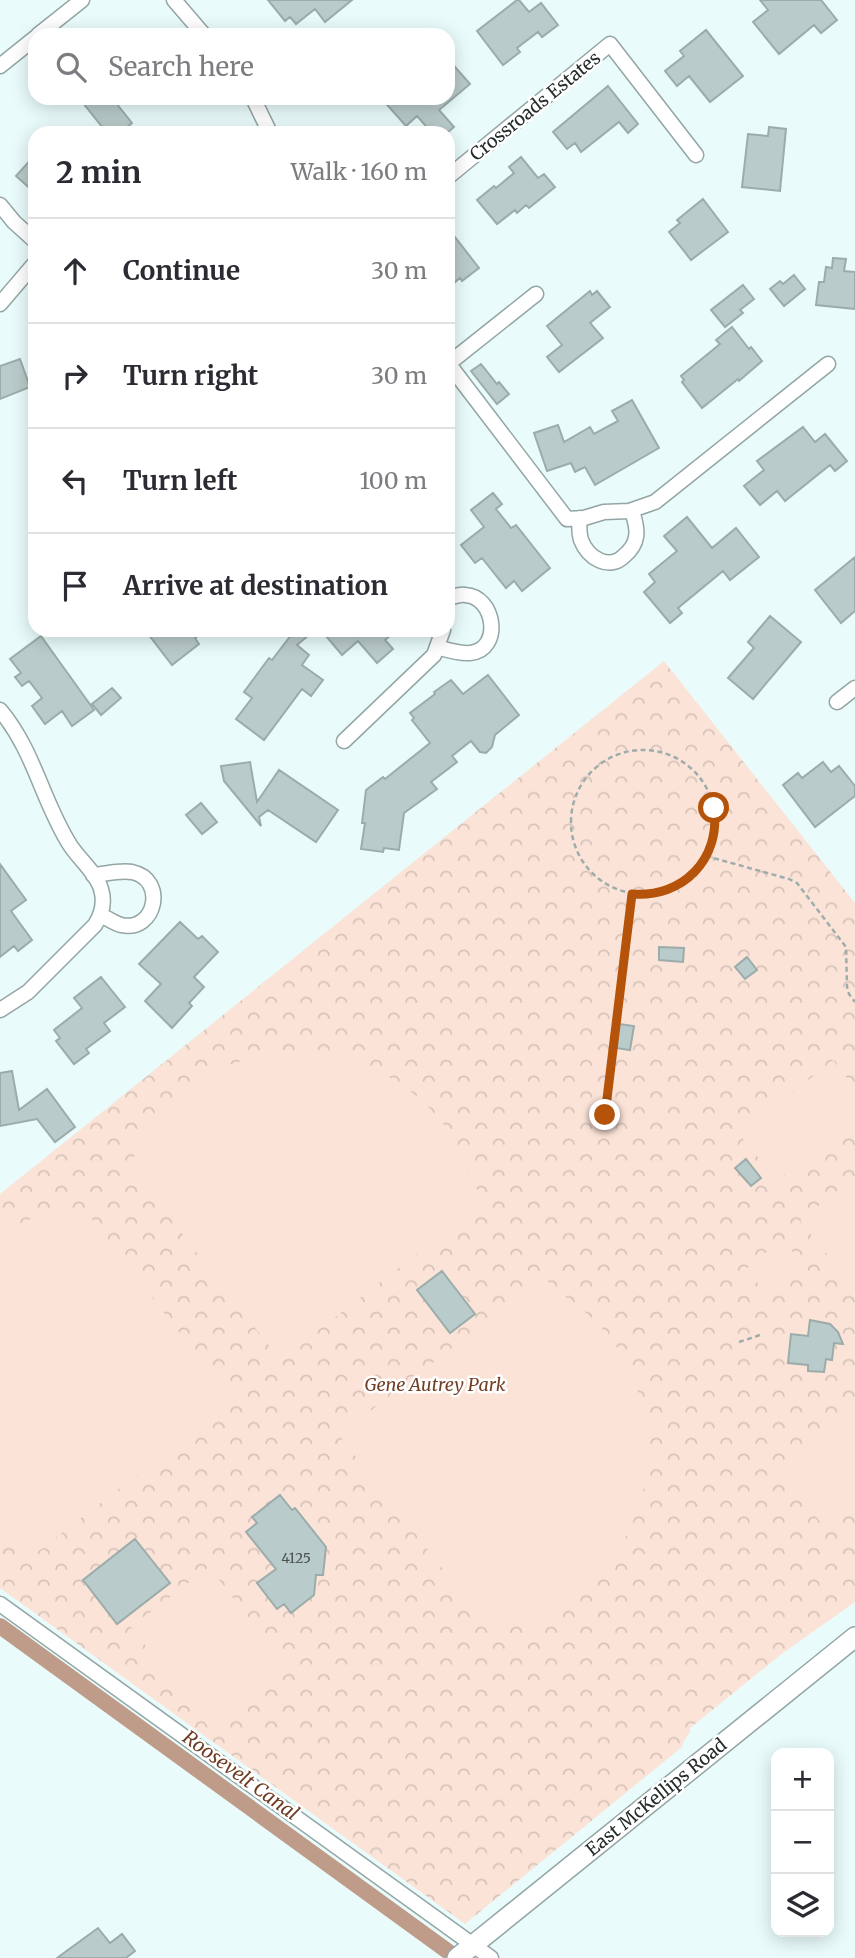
<!DOCTYPE html>
<meta charset="utf-8">
<style>
body{margin:0;font-family:Merriweather,serif;background:#f7f7f7;color:#2b2b33}
.controls{position:absolute;right:21px;bottom:21px;display:grid;overflow:hidden;border-radius:14px;box-shadow:0 4px 18px #0003}
.controls button{width:63px;height:63px;display:grid;place-items:center;padding:0;border:0;border-bottom:2px solid #e1e1e2;background:#fff;color:#2b2b33;font:35px sans-serif}
.stop{position:absolute;width:21px;height:21px;margin:-16px;border:5px solid #b45309;border-radius:50%;background:#fff}
.stop.end{background:#b45309;border-color:#fff;box-shadow:0 2px 7px #0008}
.list{margin:0;padding:0;list-style:none}
h2{display:flex;justify-content:space-between;align-items:center;height:91px;margin:0;padding:0 28px;font-size:30px}
h2 small{font-size:23px;font-weight:400;color:#7c7c81}
.list li{display:grid;grid-template-columns:46px 1fr auto;gap:21px;align-items:center;box-sizing:border-box;height:105px;padding:0 28px;border-top:2px solid #e1e1e2}
.list b{display:block;font-size:26px;white-space:nowrap}
.list em{font-size:23px;font-style:normal;color:#7c7c81}
.icon{flex:none;width:38px;height:38px;fill:none;stroke:currentColor;stroke-width:2;stroke-linecap:round;stroke-linejoin:round}
.map{position:relative;flex:none;width:855px;height:1958px;overflow:hidden}
.search{position:absolute;background:#fff;box-shadow:0 4px 18px #0003;left:28px;top:28px;width:427px;height:77px;display:flex;align-items:center;gap:18px;box-sizing:border-box;padding:0 24px;border-radius:21px;color:#7c7c81;font-size:26px}
.panel{position:absolute;background:#fff;box-shadow:0 4px 18px #0003;left:28px;top:126px;width:427px;height:511px;border-radius:21px}
.map>svg:first-child{display:block}
.park{fill:url(#park-crowns)}
.pitch{fill:#fbe3d7}
.lines{fill:none;stroke-linecap:round;stroke-linejoin:round}
.canal{stroke:#bf9b89;stroke-width:16}
.building{fill:#b9cbca;stroke:#9bacab;stroke-width:2}
.minor-casing{stroke:#93a5a4;stroke-width:17}
.major-casing{stroke:#93a5a4;stroke-width:22}
.path{stroke:#9eadac;stroke-width:2.5;stroke-dasharray:5 3.5;stroke-linecap:butt}
.minor{stroke:#fff;stroke-width:14}
.major{stroke:#fff;stroke-width:19}
.route{stroke:#b45309;stroke-width:9}
.labels{text-anchor:middle;dominant-baseline:central;stroke-width:5;stroke-linejoin:round;paint-order:stroke}
.number-label{font-size:14px;fill:#4a5454}
.street-label{font-size:18px;fill:#252c2c;stroke:#fff}
.park-label{font-size:18px;font-style:italic;fill:#734026;stroke:#fff}
.water-label{font-size:19px;font-style:italic;fill:#6e3c22;stroke:#fff}
</style>
<div class="map">
<svg width="855" height="1958" viewBox="0 0 855 1958">
<defs>
<pattern id="park-crowns" width="20" height="18" patternUnits="userSpaceOnUse" patternTransform="scale(1.75)"><rect width="20" height="18" fill="#fbe3d7"/><path d="M2 6a3 3 0 1 1 6 0M12 15a3 3 0 1 1 6 0" fill="none" stroke="#d7c3b9"/></pattern>
</defs>
<rect width="100%" height="100%" fill="#e9fcfb"/>
<path class="park" d="M664,661L855,903V1602L783,1653L690,1728V1732L684,1741L682,1747L465,1924L0,1588V1194Z"/>
<path class="pitch" d="M319,1053C375,1061 428,1094 456,1143C466,1163 471,1184 485,1201L280,1360L132,1169C134,1149 142,1136 154,1120C195,1065 254,1052 319,1053Z
M833,1060L855,1088V1118L777,1181L740,1135Z
M855,1176V1278L850,1283L800,1221Z
M65,1208L85,1210L232,1401L27,1560L14,1544L0,1534V1236C19,1222 42,1213 65,1208Z
M782,1239L802,1263L765,1292L746,1269Z
M544,1277C555,1290 567,1298 580,1308C602,1325 622,1350 632,1375C642,1400 648,1428 648,1454C648,1514 607,1585 553,1612C532,1623 511,1631 487,1626L339,1435Z
M855,1406V1507L827,1530L777,1469Z
M209,1567L290,1671L212,1732L131,1627Z"/>
<g class="lines">
<path class="canal" d="M0,1626L457,1958"/>
</g>
<path class="building" d="M268,0H352L325,22L315,9L296,24L290,17L285,21Z
M517,0H519L529,12L541,3L558,25L542,37L538,32L517,48L520,52L503,65L477,31Z
M760,0H821L837,20L821,33L814,25L779,54L753,22L768,10Z
M706,30L743,76L710,102L689,76L677,86L665,71L684,56L680,51Z
M448,59L470,84L439,110L454,127L447,133H432L417,116L406,126L381,98H448Z
M608,86L638,124L628,133L619,122L581,152L575,143L567,149L553,132Z
M79,98H112L132,123L126,128L130,133H107Z
M769,127L786,129L780,191L742,187L748,134L768,136Z
M35,155V193L16,176Z
M521,157L538,178L544,174L555,187L529,208L526,205L517,213L515,210L497,224L477,200L494,186L496,188L514,173L509,167Z
M703,199L728,232L691,260L669,232L680,223L677,220Z
M448,228L479,268L462,281L460,278L448,288Z
M833,258L846,259L844,271L855,272V309L816,305L819,282H824L826,267L832,268Z
M794,275L805,289L784,306L770,289L780,281L783,284Z
M743,285L754,299L740,310L743,313L725,327L711,310Z
M590,291L592,295L597,291L610,307L590,323L603,338L559,372L547,357L562,345L547,326Z
M732,327L749,349L751,347L762,361L739,381L738,379L702,408L682,382L684,380L681,376L720,344L716,340Z
M20,359L30,387L0,399V366Z
M481,364L497,384L499,382L509,394L497,404L471,371Z
M632,400L659,448L595,485L585,467L575,472L571,463L547,471L534,433L558,425L564,442L590,427L594,434L618,421L612,411Z
M803,427L815,442L825,434L847,461L835,471L830,465L785,501L777,491L760,505L744,486L764,470L757,461Z
M493,493L502,504L496,509L511,528L516,525L550,568L522,591L514,581L506,588L482,558L475,563L461,545L484,527L471,510Z
M687,517L712,548L736,528L759,557L730,580L723,571L678,608L682,613L670,623L644,592L655,582L649,574L677,551L664,536Z
M855,557V611L841,623L815,590Z
M770,616L801,642L753,699L728,678L754,648L748,642Z
M145,630H206L195,638L199,644L172,665Z
M295,630H315L297,645L309,655L302,665L323,680L311,696L302,689L264,740L236,719L252,698L244,692L269,658L272,660Z
M321,630H397L385,640L393,649L377,663L358,641L342,655Z
M41,636L94,710L72,726L62,711L45,724L32,706L42,698L29,681L22,686L15,677L21,673L10,659Z
M488,675L519,715L495,735L492,747L486,753L480,752L471,741L452,756L457,762L431,782L437,789L404,813L399,850L384,848L383,852L361,849L365,823H362L366,790L383,777L385,779L430,743L412,720L414,718L410,713L435,694L434,692L451,680L463,694Z
M112,688L121,698L101,715L92,704Z
M250,762L257,802L279,770L338,810L316,842L268,810L259,817L261,826L224,781L221,766Z
M823,762L831,772L839,766L855,786V796L815,827L783,785L798,773L802,778Z
M201,803L217,822L202,834L186,815Z
M0,864L26,900L11,911L32,940L18,951L14,946L0,957Z
M180,922L198,939L202,936L218,952L194,977L204,987L189,1003L192,1006L172,1028L145,1001L161,984L139,964Z
M659,947L684,948L683,962L659,960Z
M747,957L757,970L745,979L735,967Z
M101,977L125,1007L104,1023L110,1031L86,1049L89,1053L74,1064L56,1041L60,1038L54,1030L82,1008L74,998Z
M619,1024L634,1026L630,1050L616,1048Z
M12,1071L19,1110L47,1089L75,1127L55,1142L37,1119L0,1126V1073Z
M746,1159L761,1178L751,1186L735,1168Z
M442,1271L475,1314L450,1333L417,1290Z
M810,1320L830,1324L838,1332L843,1344L834,1343L832,1360L826,1359L824,1372L808,1371V1365L788,1363L791,1334L808,1336Z
M280,1495L292,1510L295,1508L326,1547L323,1575H316L314,1595L291,1613L284,1604L277,1609L257,1583L276,1569L246,1532L257,1523L252,1517Z
M135,1539L170,1583L117,1624L83,1580Z
M98,1928L110,1943L122,1934L135,1951L126,1958H57Z"/>
<g class="lines">
<defs>
<path id="minor" d="M174,0L204,35
M38,35L82,0
M0,66L35,38
M253,98L270,133
M448,177L610,44L696,155
M0,205L14,222L35,241
M0,304L35,263
M448,363L567,519L584,518L604,512L629,511L655,502L828,364
M448,364L536,294
M580,518C579,525 579,533 581,540C588,558 609,571 624,556C630,551 635,544 636,537C638,529 634,518 632,510
M437,647C447,650 459,654 470,653C503,650 495,596 465,595C460,594 453,597 448,598
M837,702L855,688
M0,710C35,752 42,801 70,845C79,859 97,874 101,889C105,902 102,914 95,925L28,992L0,1010
M344,741L434,655L443,630
M93,875C106,874 119,870 132,872C167,879 156,933 121,925C114,923 107,918 101,915
M0,1604L491,1958"/>
<path id="major" d="M457,1958L855,1637"/>
</defs>
<use href="#minor" class="minor-casing"/>
<use href="#major" class="major-casing"/>
<path class="path" d="M571 822a72 72 0 1 1 144 0a72 72 0 1 1-144 0Z
M706,856L789,879L797,883L846,947L847,987L849,994L855,1002
M605,1115L632,894
M739,1342L760,1335"/>
<use href="#minor" class="minor"/>
<use href="#major" class="major"/>
</g>
<g class="lines">
<path class="route" d="M605,1115L632,894C683,898 721,859 714,808"/>
</g>
<g class="labels">
<g class="number-label">
<text x="296" y="1558">4125</text>
</g>
<g class="street-label">
<text transform="translate(535 106) rotate(-39)">Crossroads Estates</text>
<text transform="translate(656 1797) rotate(-39)">East McKellips Road</text>
</g>
<g class="park-label">
<text x="435" y="1384">Gene Autrey Park</text>
</g>
<g class="water-label">
<text transform="translate(241 1775) rotate(36)">Roosevelt Canal</text>
</g>
</g>
</svg>
<div class="controls">
<button>+</button>
<button>−</button>
<button><svg class="icon" aria-label="layers" viewBox="0 0 24 24"><path d="M12 4l9 5-9 5-9-5zM3 14l9 5 9-5"/></svg></button>
</div>
<div class="stop" style="left:714px;top:808px"></div>
<div class="stop end" style="left:605px;top:1115px"></div>
<div class="search"><svg class="icon" aria-label="search" viewBox="0 0 24 24"><circle cx="10" cy="10" r="6"/><path d="M15 15l6 6"/></svg>Search here</div>
<section class="panel">
<h2>2 min<small>Walk · 160 m</small></h2>
<ul class="list">
<li><svg class="icon" aria-label="ahead" viewBox="0 0 24 24"><path d="M12 20V5M6 11l6-6 6 6"/></svg><div><b>Continue</b></div><em>30 m</em></li>
<li><svg class="icon" aria-label="right" viewBox="0 0 24 24"><path d="M7 20v-9h11M14 6l5 5-5 5"/></svg><div><b>Turn right</b></div><em>30 m</em></li>
<li><svg class="icon" aria-label="left" viewBox="0 0 24 24"><path d="M17 20v-9H6M10 6l-5 5 5 5"/></svg><div><b>Turn left</b></div><em>100 m</em></li>
<li><svg class="icon" aria-label="arrive" viewBox="0 0 24 24"><path d="M6 21V4h12l-3 4 3 4H6"/></svg><div><b>Arrive at destination</b></div></li>
</ul>
</section>
</div>
